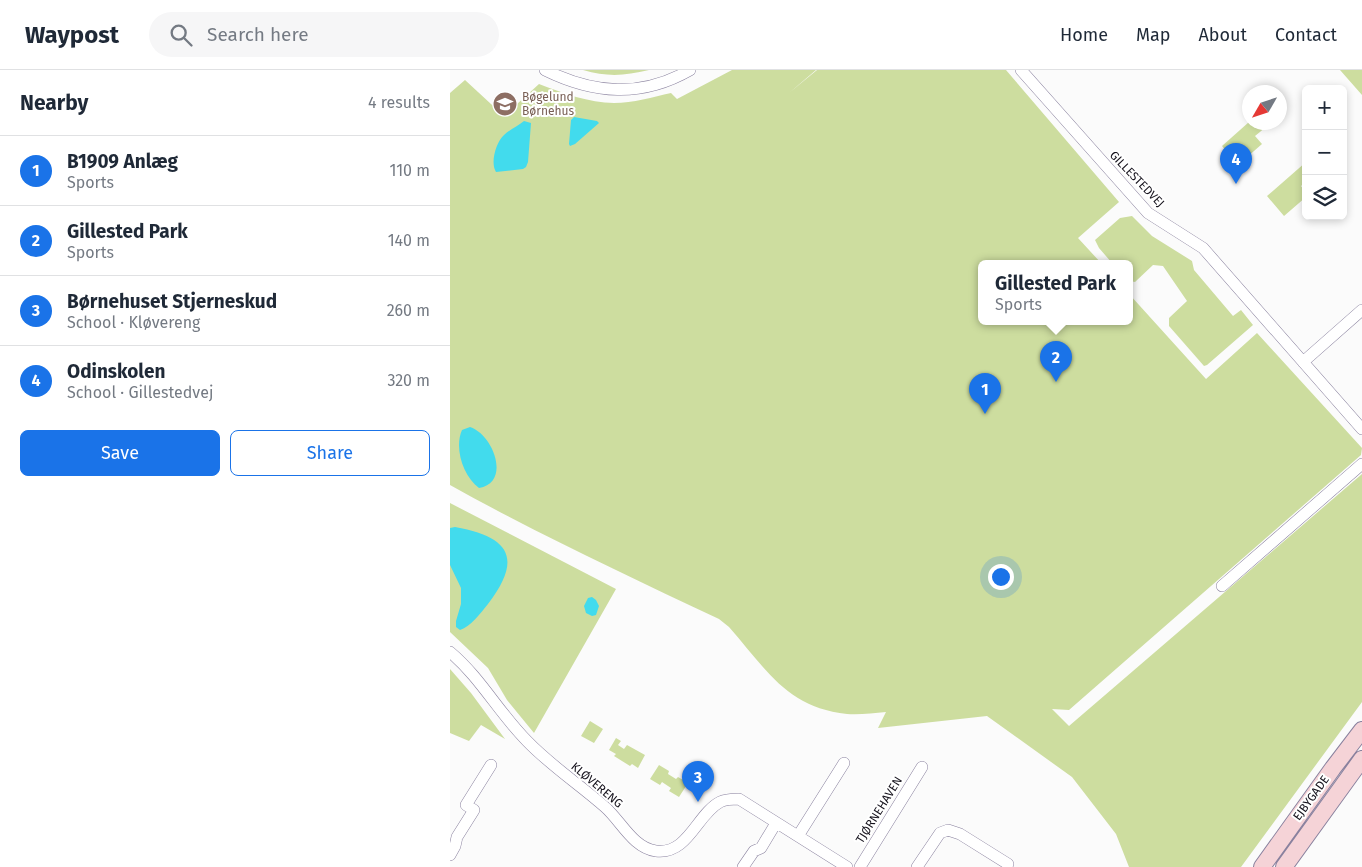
<!DOCTYPE html>
<meta charset="utf-8">
<style>
body{margin:0;font-family:"Fira Sans",sans-serif;background:#f6f6f7;color:#1f2937}
.controls{position:absolute;right:15px;top:15px;display:grid;overflow:hidden;border-radius:8px;box-shadow:0 2px 8px #0003}
.controls button{width:45px;height:45px;display:grid;place-items:center;padding:0;border:0;border-bottom:1px solid #e0e1e3;background:#fff;color:#1f2937;font:25px sans-serif}
.compass{position:absolute;left:792px;top:15px;width:45px;height:45px;border-radius:50%;background:#fff;box-shadow:0 2px 8px #0003;rotate:231deg}
.you{position:absolute;left:550px;top:506px;width:18px;height:18px;margin:-12px;border:4px solid #fff;border-radius:50%;background:#1a73e8;box-shadow:0 0 0 8px #1a73e833}
.badge{display:grid;place-items:center;width:32px;height:32px;border-radius:50%;background:#1a73e8;color:#fff;font-size:16px;font-weight:700}
.pin{position:absolute;translate:-50% -41px;filter:drop-shadow(0 1px 2px #0008)}
.pin::after{content:'';position:absolute;top:26px;width:18px;height:15px;background:inherit;clip-path:polygon(0 0,100% 0,50% 100%)}
.popup{position:absolute;left:528px;top:190px;width:155px;height:65px;box-sizing:border-box;display:grid;place-content:center;border-radius:8px;background:#fff;filter:drop-shadow(0 1px 4px #0005);font-size:16px;white-space:nowrap;color:#747a83}
.popup b{font-size:19px;color:#1f2937}
.popup::after{content:'';position:absolute;left:50%;top:100%;margin-left:-10px;border:10px solid transparent;border-top-color:#fff}
.list{margin:0;padding:0;list-style:none}
h2{display:flex;justify-content:space-between;align-items:center;height:65px;margin:0;padding:0 20px;font-size:21px}
h2 small{font-size:16px;font-weight:400;color:#747a83}
.list li{display:grid;grid-template-columns:32px 1fr auto;gap:15px;align-items:center;box-sizing:border-box;height:70px;padding:0 20px;border-top:1px solid #e0e1e3}
.list b{display:block;font-size:19px;white-space:nowrap}
.list p{margin:0;font-size:16px;white-space:nowrap;color:#747a83}
.list em{font-size:16px;font-style:normal;color:#747a83}
.actions{display:flex;gap:10px;padding:15px 20px}
.actions a{flex:1;padding:11px 0;border:1px solid #1a73e8;border-radius:8px;text-align:center;font-size:18px;color:#1a73e8}
.actions .main{background:#1a73e8;color:#fff}
.icon{flex:none;width:28px;height:28px;fill:none;stroke:currentColor;stroke-width:2;stroke-linecap:round;stroke-linejoin:round}
.map{position:relative;flex:none;width:912px;height:797px;overflow:hidden}
header{display:flex;align-items:center;gap:30px;box-sizing:border-box;height:70px;padding:0 25px;background:#fff;border-bottom:1px solid #e0e1e3}
header strong{font-size:24px}
nav{display:flex;gap:28px;margin-inline-start:auto;font-size:18px}
.search{width:350px;height:45px;background:#f6f6f7;display:flex;align-items:center;gap:12px;box-sizing:border-box;padding:0 18px;border-radius:28px;color:#747a83;font-size:19px}
main{display:flex}
aside{flex:1;background:#fff}
.map>svg:first-child{display:block}
.green{fill:#cddd9f}
.water{fill:#42dbed}
.lines{fill:none;stroke-linecap:round;stroke-linejoin:round}
.street-casing{stroke:#89819e;stroke-width:12}
.secondary-casing{stroke:#89819e;stroke-width:18}
.street{stroke:#fff;stroke-width:11}
.secondary{stroke:#f5d3d7;stroke-width:16}
.labels{text-anchor:middle;dominant-baseline:central;stroke-width:4;stroke-linejoin:round;paint-order:stroke}
.education-label{font-size:12px;fill:#785e54;stroke:#fff;text-anchor:start}
.street-label{font-size:12px;fill:#15121c;stroke:#fff}
</style>
<header>
<strong>Waypost</strong>
<div class="search"><svg class="icon" aria-label="search" viewBox="0 0 24 24"><circle cx="10" cy="10" r="6"/><path d="M15 15l6 6"/></svg>Search here</div>
<nav><a>Home</a><a>Map</a><a>About</a><a>Contact</a></nav>
</header>
<main>
<aside>
<h2>Nearby<small>4 results</small></h2>
<ul class="list">
<li><span class="badge">1</span><div><b>B1909 Anlæg</b><p>Sports</p></div><em>110 m</em></li>
<li><span class="badge">2</span><div><b>Gillested Park</b><p>Sports</p></div><em>140 m</em></li>
<li><span class="badge">3</span><div><b>Børnehuset Stjerneskud</b><p>School · Kløvereng</p></div><em>260 m</em></li>
<li><span class="badge">4</span><div><b>Odinskolen</b><p>School · Gillestedvej</p></div><em>320 m</em></li>
</ul>
<div class="actions"><a class="main">Save</a><a>Share</a></div>
</aside>
<div class="map">
<svg width="912" height="797" viewBox="0 0 912 797">
<rect width="100%" height="100%" fill="#fbfbfb"/>
<path class="green" d="M133,0H199C174,6 157,7 133,0Z
M282,0H366L339,23L367,0H556L669,132L628,168L651,193H532V251H680V225L756,309L807,263L912,378L911,385L619,640L602,639L619,656L912,404V632L791,797H679L666,764L622,707L537,646L428,658L436,642C423,643 410,645 397,644C337,638 316,599 279,557L269,549C178,506 88,464 0,415V23L15,10L54,46L89,14C113,23 139,33 164,33C183,33 203,27 221,23L227,29Z
M890,0H912V25Z
M799,52L821,53L805,66L812,74L788,95L772,76Z
M856,92V112L851,116L856,122V127L834,146L817,126Z
M682,146L702,166L742,191L744,200L783,246L791,240L803,255L757,295L754,296L719,256V248L737,231L713,196L703,195L685,212L680,211V193H662L649,178L645,170L670,148Z
M0,433L166,519L84,663L57,630L38,598L0,562Z
M0,599L21,623L55,669L31,655L19,671L0,663Z
M140,651L153,659L144,673L131,666Z
M166,668L171,671L168,675L174,679L177,675L195,685L188,698L182,694L180,696L164,686L166,684L159,680Z
M209,695L219,701L218,704L226,709L228,707L238,713L229,727L219,721L221,718L212,712L210,715L200,709Z"/>
<path class="water" d="M124,47L147,51L149,53L125,74L120,76L119,74L121,50Z
M74,51L81,53L78,92L76,97L73,99L46,102C40,93 46,72 54,65C59,60 68,56 74,51Z
M20,357C44,365 61,413 29,418C13,406 4,378 12,360Z
M5,457C60,467 73,488 38,534C30,544 21,556 10,560L6,557V551L11,534V518L0,495V458Z
M142,527L146,530L149,536L146,545L142,546L136,543L134,536L138,528Z"/>
<g class="lines">
<defs>
<path id="street" d="M95,0C144,24 191,28 240,0
M571,0L698,143L753,178L912,359
M853,292L912,240
M772,516L912,394
M0,582C30,607 49,643 77,671C101,696 129,714 155,737C171,751 183,778 206,781C238,785 247,744 270,732C276,729 283,729 289,729L397,797
M348,766L394,693
M0,785L5,776L7,767L24,740L16,735L41,695
M293,797L304,781L311,778L326,753
M410,797L472,697
M467,797L490,763L498,760L510,764L558,794"/>
<path id="secondary" d="M812,797L883,698L912,660
M834,797L912,689"/>
</defs>
<use href="#street" class="street-casing"/>
<use href="#secondary" class="secondary-casing"/>
<use href="#street" class="street"/>
<use href="#secondary" class="secondary"/>
</g>
<defs>
<symbol id="school-disc" viewBox="-11 -11 22 22"><circle r="9.5" fill="#8d6e63" stroke="#fff"/><path d="M0-5L7-2L0 1L-7-2ZM-4 1L0 2.5L4 1V4Q0 6-4 4Z" fill="#fff"/></symbol>
</defs>
<g fill-rule="evenodd">
<use href="#school-disc" x="41" y="20" width="28" height="28"/>
</g>
<g class="labels">
<g class="education-label">
<text x="72" y="27">Bøgelund<tspan x="72" dy="14">Børnehus</tspan></text>
</g>
<g class="street-label">
<text transform="translate(687 109) rotate(46)">GILLESTEDVEJ</text>
<text transform="translate(147 715) rotate(40)">KLØVERENG</text>
<text transform="translate(861 728) rotate(-54)">EJBYGADE</text>
<text transform="translate(429 740) rotate(-58)">TJØRNEHAVEN</text>
</g>
</g>
</svg>
<div class="controls">
<button>+</button>
<button>−</button>
<button><svg class="icon" aria-label="layers" viewBox="0 0 24 24"><path d="M12 4l9 5-9 5-9-5zM3 14l9 5 9-5"/></svg></button>
</div>
<svg class="compass" viewBox="-18 -18 36 36"><path d="M0-13l5 13h-10z" fill="#e53935"/><path d="M0 13l5-13h-10z" fill="#747a83"/></svg>
<div class="you"></div>
<div class="pin badge" style="left:535px;top:344px">1</div>
<div class="pin badge" style="left:606px;top:312px">2</div>
<div class="popup"><b>Gillested Park</b>Sports</div>
<div class="pin badge" style="left:248px;top:732px">3</div>
<div class="pin badge" style="left:786px;top:114px">4</div>
</div>
</main>
